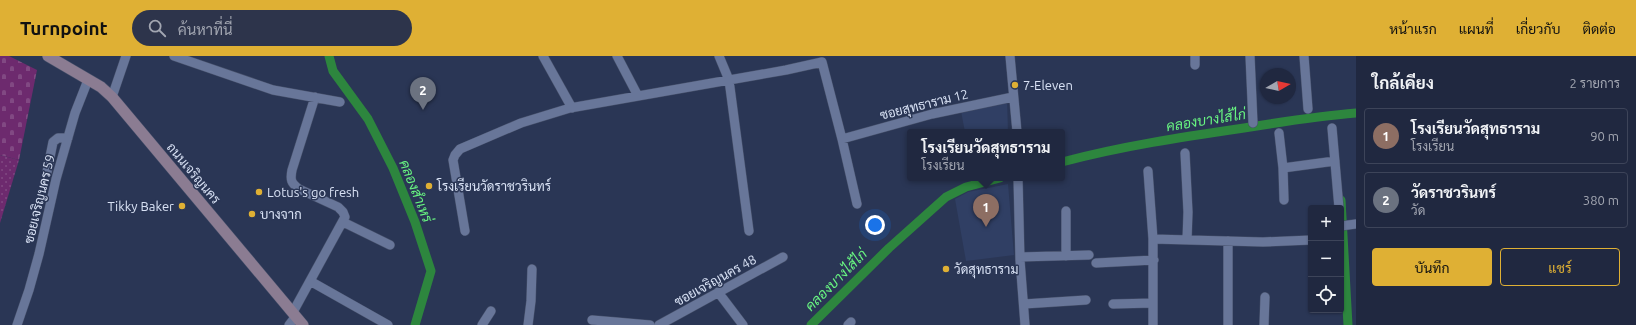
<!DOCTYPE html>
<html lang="th">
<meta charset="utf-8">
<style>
body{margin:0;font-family:Ubuntu,Sarabun,sans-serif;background:#2d344b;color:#f1f3f6}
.controls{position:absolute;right:12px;bottom:12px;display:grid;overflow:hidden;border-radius:4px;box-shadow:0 1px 3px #0004}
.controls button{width:36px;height:36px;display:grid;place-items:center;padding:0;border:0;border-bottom:1px solid #3d4459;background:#202840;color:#f1f3f6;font:20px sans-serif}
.compass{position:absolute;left:1260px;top:12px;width:36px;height:36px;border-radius:50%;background:#202840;box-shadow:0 1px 3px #0004;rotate:81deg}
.you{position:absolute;left:875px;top:169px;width:14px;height:14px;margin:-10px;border:3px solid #fff;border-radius:50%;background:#1a73e8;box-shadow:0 0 0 6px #1a73e833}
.badge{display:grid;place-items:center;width:26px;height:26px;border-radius:50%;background:#dfb034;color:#fff;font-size:13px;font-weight:700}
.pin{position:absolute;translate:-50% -33px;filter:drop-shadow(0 1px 2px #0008)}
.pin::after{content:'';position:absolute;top:21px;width:14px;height:12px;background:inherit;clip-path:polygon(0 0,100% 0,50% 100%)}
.popup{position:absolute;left:907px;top:73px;width:158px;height:52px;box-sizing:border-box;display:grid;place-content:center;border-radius:4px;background:#202840;filter:drop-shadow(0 1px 3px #0005);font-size:13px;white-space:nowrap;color:#a2a6b1}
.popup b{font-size:15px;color:#f1f3f6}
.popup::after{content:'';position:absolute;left:50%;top:100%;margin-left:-8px;border:8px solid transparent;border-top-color:#202840}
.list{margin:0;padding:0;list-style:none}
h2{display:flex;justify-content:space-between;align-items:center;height:52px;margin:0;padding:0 16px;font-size:17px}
h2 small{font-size:13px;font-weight:400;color:#a2a6b1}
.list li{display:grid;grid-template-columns:26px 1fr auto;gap:12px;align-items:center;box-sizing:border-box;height:56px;margin:0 8px 8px;padding:0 8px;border:1px solid #3d4459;border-radius:4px}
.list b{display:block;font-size:15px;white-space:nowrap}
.list p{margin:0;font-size:13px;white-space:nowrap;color:#a2a6b1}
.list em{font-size:13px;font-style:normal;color:#a2a6b1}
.actions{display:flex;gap:8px;padding:12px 16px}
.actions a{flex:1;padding:9px 0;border:1px solid #dfb034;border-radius:4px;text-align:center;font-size:14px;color:#dfb034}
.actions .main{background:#dfb034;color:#111}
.icon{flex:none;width:22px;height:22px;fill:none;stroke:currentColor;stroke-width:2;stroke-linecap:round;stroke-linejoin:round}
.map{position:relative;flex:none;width:1356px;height:269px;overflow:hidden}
header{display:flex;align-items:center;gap:24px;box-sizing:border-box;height:56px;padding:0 20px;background:#dfb034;color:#111}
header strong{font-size:19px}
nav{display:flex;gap:22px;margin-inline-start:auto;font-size:14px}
.search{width:280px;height:36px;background:#2d344b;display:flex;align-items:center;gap:10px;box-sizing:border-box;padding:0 14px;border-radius:22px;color:#a2a6b1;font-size:15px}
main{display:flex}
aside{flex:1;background:#202840}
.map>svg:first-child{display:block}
.built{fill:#303f64}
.grass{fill:url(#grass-dots)}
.cemetery{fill:url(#cemetery-stones)}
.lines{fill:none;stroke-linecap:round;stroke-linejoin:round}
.canal{stroke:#2d863e;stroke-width:9}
.minor-casing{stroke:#46506a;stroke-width:10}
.secondary-casing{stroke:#46506a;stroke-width:12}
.minor{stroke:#687699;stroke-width:9}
.secondary{stroke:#8b7c92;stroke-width:11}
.poi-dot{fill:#dfb034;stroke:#2a3655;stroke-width:1.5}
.labels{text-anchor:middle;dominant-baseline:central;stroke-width:3;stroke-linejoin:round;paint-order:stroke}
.poi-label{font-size:13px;fill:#d8e1f4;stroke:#2a3655;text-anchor:start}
.street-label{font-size:13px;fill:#d8e1f4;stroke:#2a3655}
.water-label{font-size:14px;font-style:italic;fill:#68f581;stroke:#2a3655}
</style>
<header>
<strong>Turnpoint</strong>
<div class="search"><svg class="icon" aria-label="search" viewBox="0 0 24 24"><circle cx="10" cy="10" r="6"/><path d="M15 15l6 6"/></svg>ค้นหาที่นี่</div>
<nav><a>หน้าแรก</a><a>แผนที่</a><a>เกี่ยวกับ</a><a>ติดต่อ</a></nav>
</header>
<main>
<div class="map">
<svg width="1356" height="269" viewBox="0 0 1356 269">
<defs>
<pattern id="grass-dots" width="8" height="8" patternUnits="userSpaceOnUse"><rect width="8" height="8" fill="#6d2a6e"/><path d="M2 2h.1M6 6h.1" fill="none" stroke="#814983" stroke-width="1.8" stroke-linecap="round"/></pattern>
<pattern id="cemetery-stones" width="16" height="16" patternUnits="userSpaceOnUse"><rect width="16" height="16" fill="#6d2a6e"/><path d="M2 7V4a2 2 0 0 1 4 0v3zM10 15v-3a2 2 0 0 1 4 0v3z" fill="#814983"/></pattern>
</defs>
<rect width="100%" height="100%" fill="#2a3655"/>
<path class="built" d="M1007,43L1008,76H965L961,55Z
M1008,128L1014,199L966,205L955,143L968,136Z"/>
<path class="grass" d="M0,99L19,104L0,167Z"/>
<path class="cemetery" d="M0,0H9L37,14L19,104L0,99Z"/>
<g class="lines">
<path class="canal" d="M329,0L333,15L368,63L393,112L415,166L431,215L415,269
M1062,106C1122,90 1183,81 1244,72C1281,66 1319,60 1356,57
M1341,144L1348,269
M811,269L889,192L946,141L966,131L1000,122"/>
<defs>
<path id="minor" d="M174,0L273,34L340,46
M543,0L572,52
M617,0L638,40
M719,0L729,24L749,175
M1010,0L1017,76
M1195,0V9
M1250,0L1253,67
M1304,0L1308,53
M112,41L126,0
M1332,72L1339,152
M1279,77L1283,112
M842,83L932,58L1013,41
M1185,97L1188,156L1187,184
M1148,115L1153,183V269
M47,116L53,86L58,82H68
M1018,122L1020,204L1025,269
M1284,144L1283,112L1335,105
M343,166L390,189
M1341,170L1356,168
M465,175L453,104L455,99L460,93L521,67L570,52L786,14L822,6L842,83L857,148
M1153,183L1263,186L1311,184
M1228,185V269
M1066,200V155
M1020,201L1089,199
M1096,207L1154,204
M310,225L388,269
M718,236L743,269
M1024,248L1086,244
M1113,248L1153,247
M293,256L345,161L343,156L338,151L299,133C291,127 290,124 292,114L315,41
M592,264L616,266
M17,269L29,234L39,198L56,123L75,57L88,24
M289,269L296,260
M482,269L491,255
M528,269L531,245L532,213
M614,269L616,266L650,269
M659,269L783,201
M848,269L851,266
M1264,269L1265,241"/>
<path id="secondary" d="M48,0L101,31L112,41L303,269"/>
</defs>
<use href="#minor" class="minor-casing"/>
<use href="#secondary" class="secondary-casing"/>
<use href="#minor" class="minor"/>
<use href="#secondary" class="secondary"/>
</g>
<g class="poi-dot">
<circle cx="1015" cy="29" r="4"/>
<circle cx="429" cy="130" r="4"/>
<circle cx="259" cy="136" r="4"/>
<circle cx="182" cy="150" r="4"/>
<circle cx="252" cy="158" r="4"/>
<circle cx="946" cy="213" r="4"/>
</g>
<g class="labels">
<g class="poi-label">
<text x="1023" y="29">7-Eleven</text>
<text x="437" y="130">โรงเรียนวัดราชวรินทร์</text>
<text x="267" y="136">Lotus's go fresh</text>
<text x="174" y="150" text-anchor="end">Tikky Baker</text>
<text x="260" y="158">บางจาก</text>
<text x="954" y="213">วัดสุทธาราม</text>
</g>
<g class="street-label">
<text transform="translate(924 48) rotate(-14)">ซอยสุทธาราม 12</text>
<text transform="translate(194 117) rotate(50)">ถนนเจริญนคร</text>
<text transform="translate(39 143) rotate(-76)">ซอยเจริญนคร 59</text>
<text transform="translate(715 224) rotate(-29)">ซอยเจริญนคร 48</text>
</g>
<g class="water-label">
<text transform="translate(1206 64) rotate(-9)">คลองบางไส้ไก่</text>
<text transform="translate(416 135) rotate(68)">คลองสำเหร่</text>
<text transform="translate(836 224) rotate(-45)">คลองบางไส้ไก่</text>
</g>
</g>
</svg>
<div class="controls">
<button>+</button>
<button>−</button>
<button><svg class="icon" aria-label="locate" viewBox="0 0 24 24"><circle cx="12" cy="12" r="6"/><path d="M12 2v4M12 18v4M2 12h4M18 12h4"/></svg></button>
</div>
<svg class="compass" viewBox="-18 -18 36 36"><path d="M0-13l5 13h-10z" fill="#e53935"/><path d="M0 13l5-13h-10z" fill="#a2a6b1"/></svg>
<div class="you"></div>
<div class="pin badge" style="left:986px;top:171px;background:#8d6e63">1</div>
<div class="popup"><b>โรงเรียนวัดสุทธาราม</b>โรงเรียน</div>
<div class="pin badge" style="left:423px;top:54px;background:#6b7280">2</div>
</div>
<aside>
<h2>ใกล้เคียง<small>2 รายการ</small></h2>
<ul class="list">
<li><span class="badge" style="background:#8d6e63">1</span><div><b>โรงเรียนวัดสุทธาราม</b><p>โรงเรียน</p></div><em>90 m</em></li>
<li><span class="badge" style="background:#6b7280">2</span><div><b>วัดราชวรินทร์</b><p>วัด</p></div><em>380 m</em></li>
</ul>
<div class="actions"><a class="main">บันทึก</a><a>แชร์</a></div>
</aside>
</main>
